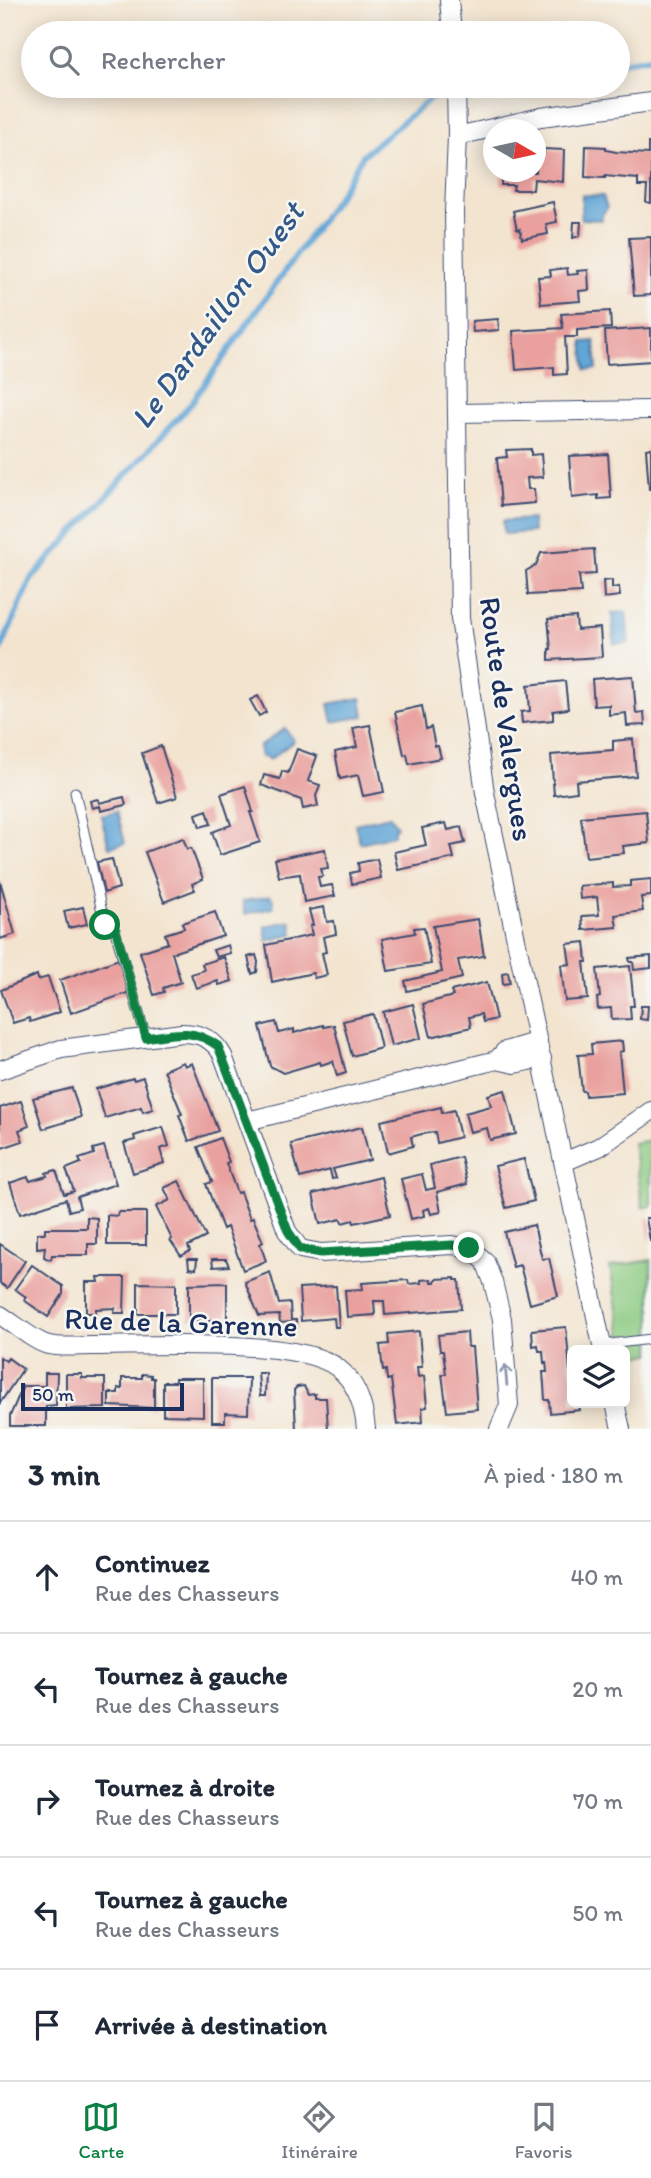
<!DOCTYPE html>
<html lang="fr">
<meta charset="utf-8">
<style>
body{margin:0;font-family:Itim,sans-serif;background:#f2f2f3;color:#1f2937}
.controls{position:absolute;right:21px;bottom:21px;display:grid;overflow:hidden;border-radius:10px;box-shadow:0 4px 18px #0003}
.controls button{width:63px;height:63px;display:grid;place-items:center;padding:0;border:0;border-bottom:2px solid #e0e1e3;background:#fff;color:#1f2937;font:35px sans-serif}
.compass{position:absolute;left:483px;top:119px;width:63px;height:63px;border-radius:50%;background:#fff;box-shadow:0 4px 18px #0003;rotate:99deg}
.scale{position:absolute;left:21px;bottom:18px;width:163px;box-sizing:border-box;padding-left:7px;border:4px solid #1b2f5e;border-top:0;font-size:19px;line-height:24px;white-space:nowrap;color:#1b2f5e;-webkit-text-stroke:5px #f6f6f2;paint-order:stroke}
.stop{position:absolute;width:21px;height:21px;margin:-16px;border:5px solid #0b8043;border-radius:50%;background:#fff}
.stop.end{background:#0b8043;border-color:#fff;box-shadow:0 2px 7px #0008}
.list{margin:0;padding:0;list-style:none}
h2{display:flex;justify-content:space-between;align-items:center;height:91px;margin:0;padding:0 28px;font-size:30px}
h2 small{font-size:23px;font-weight:400;color:#747a83}
.list li{display:grid;grid-template-columns:46px 1fr auto;gap:21px;align-items:center;box-sizing:border-box;height:112px;padding:0 28px;border-top:2px solid #e0e1e3}
.list b{display:block;font-size:26px;white-space:nowrap}
.list p{margin:0;font-size:23px;white-space:nowrap;color:#747a83}
.list em{font-size:23px;font-style:normal;color:#747a83}
.icon{flex:none;width:38px;height:38px;fill:none;stroke:currentColor;stroke-width:2;stroke-linecap:round;stroke-linejoin:round}
.map{position:relative;flex:none;width:651px;height:1429px;overflow:hidden}
.search{position:absolute;background:#fff;box-shadow:0 4px 18px #0003;left:21px;right:21px;top:21px;height:77px;display:flex;align-items:center;gap:18px;box-sizing:border-box;padding:0 24px;border-radius:38px;color:#747a83;font-size:26px}
.sheet{height:651px;background:#fff}
nav{display:flex;justify-content:space-around;align-items:center;box-sizing:border-box;height:98px;border-top:2px solid #e0e1e3;background:#fff;font-size:19px;color:#747a83}
nav a{display:grid;justify-items:center;gap:4px}
nav .on{color:#0b8043}
.map>svg:first-child{display:block}
.green{fill:#8dcb82;stroke:#547d70;stroke-width:2}
.water{fill:#61a5d6;stroke:#3e6a9a;stroke-width:2}
.lines{fill:none;stroke-linecap:round;stroke-linejoin:round}
.stream{stroke:#61a5d6;stroke-width:6}
.building{fill:#e9a09e}
.lane-casing{stroke:#3b4a6f;stroke-width:11}
.street-casing{stroke:#3b4a6f;stroke-width:20}
.lane{stroke:#fff;stroke-width:9}
.street{stroke:#fff;stroke-width:18}
.oneway{stroke:#8d97ae}
.route{stroke:#0b8043;stroke-width:9}
.labels{text-anchor:middle;dominant-baseline:central;stroke-width:5;stroke-linejoin:round;paint-order:stroke}
.street-label{font-size:30px;fill:#1b2f5e;stroke:#f6f6f2}
.water-label{font-size:32px;font-style:italic;fill:#345888;stroke:#f6f6f2}
</style>
<div class="map">
<svg width="651" height="1429" viewBox="0 0 651 1429">
<rect width="100%" height="100%" fill="#f6f6f2"/>
<filter id="ink" filterUnits="userSpaceOnUse"><feTurbulence type="fractalNoise" baseFrequency=".0143" numOctaves="2"/><feDisplacementMap in="SourceGraphic" scale="14" xChannelSelector="R" yChannelSelector="G"/><feConvolveMatrix kernelMatrix="1 2 1 2 8 2 1 2 1" color-interpolation-filters="sRGB"/></filter>
<filter id="wash" filterUnits="userSpaceOnUse"><feTurbulence type="fractalNoise" baseFrequency=".00686" numOctaves="4" result="noise"/><feDisplacementMap in="SourceGraphic" scale="28" xChannelSelector="R" yChannelSelector="G"/><feGaussianBlur stdDeviation="1.57" result="paint"/><feColorMatrix in="noise" values="0 0 0 0 0 0 0 0 0 0 0 0 0 0 0 0 0 1.4 0 .05"/><feComposite in="paint" operator="in"/></filter>
<g filter="url(#wash)">
<rect width="100%" height="100%" fill="#f3e4cf"/>
<path class="green" d="M651,1140V1206L643,1208L633,1143Z
M651,1260V1354L625,1357L610,1267Z"/>
<path class="water" d="M582,195L603,196L607,208L602,215V220L581,219Z
M595,341L597,369L586,370L583,342Z
M532,519L533,532L504,534L503,521Z
M626,612L629,643L614,644L612,613Z
M361,698L364,716L333,722L329,704Z
M285,728L294,741L269,760L267,757H261L259,747Z
M117,811L125,843L109,847L101,815Z
M390,816L397,827L394,830V835L360,843L355,824Z
M270,896L274,901L273,908L245,914L243,901Z
M291,921L293,934L267,941L265,926Z"/>
<g class="lines">
<path class="stream" d="M618,63L651,57
M0,651L31,579L189,406L339,195L363,155L436,94L485,86"/>
</g>
<g id="blocks">
<path class="building" d="M648,143H651V203L646,202L647,186H638V179L605,176V178L585,177L586,146L606,147V150L616,152L648,154Z
M544,149L564,150L563,182L534,179L533,190H513L514,185H501V172H536V152L544,153Z
M553,202L557,222L546,224L548,234L522,239L520,229L517,230L513,211Z
M574,222H581L580,236L573,238Z
M651,237V295L634,296L629,238Z
M567,268L568,275L578,274L577,271L588,270L589,290L579,291L580,301L541,304L538,277L551,276L550,270Z
M610,311L611,328L577,330V337H565L567,374L554,375V367L516,370L513,331L563,328L561,314Z
M498,319L499,330L473,332L472,321Z
M651,328V361L607,364L605,331Z
M651,448V489H649L646,449Z
M531,449V455L541,454L543,477L527,478L528,489H534L535,503L501,506L497,458L507,457L506,450Z
M608,454L611,498L598,499V495L572,498L569,456Z
M594,549L596,574L579,575L581,592L528,595L526,571L536,565L541,553Z
M612,580V588L619,587L620,596L604,598L603,581Z
M576,617L577,630L600,628L602,657L549,660V649H551L548,619Z
M633,676L636,713L644,712L645,725L627,726L626,713L609,715V705L594,706L592,679Z
M565,681L568,709L553,711V720L522,723L521,712L530,711L528,685Z
M258,696L266,712L259,716L250,700Z
M422,706L426,729L431,727L435,746H438L441,758L409,764L407,754L404,755L395,712Z
M370,725L384,792L363,796L358,775L340,779L335,752L357,747L353,728Z
M633,739L636,776L576,781L577,792L554,795L551,755L613,750V741Z
M161,746L177,797L158,803L142,753Z
M297,749L317,756L308,781L320,785L316,796L318,806L303,809L301,800L261,785L264,775L280,779L282,771L288,773Z
M245,786L253,812H250L260,842L220,855L212,832L231,825L221,794Z
M124,797L126,805L101,811L100,806L92,808L90,801L98,799L99,803Z
M207,810L211,824L200,827L196,814Z
M646,811L649,843L623,846L624,853L586,857L581,817Z
M446,823L448,830L461,827L465,843L451,846L454,858L398,870L394,852L426,845L422,828Z
M183,838L187,849L191,848L203,879L192,884L195,890L164,902L145,852Z
M325,849L328,868L321,869L323,876L318,877L320,887L332,885L335,896L304,902L300,874L279,877L275,859Z
M112,859L119,888L104,893L97,862Z
M377,859L381,878L352,884L350,873L359,871L358,863Z
M651,879V896L641,897L643,911L615,915L617,927L583,930L582,916L599,915L597,897L580,899L579,886L613,883V887L630,886V881Z
M0,881L15,934L0,939Z
M83,907L87,924L68,928L64,911Z
M324,907L327,922L334,921L336,934L323,937L326,952L322,953L327,975L314,978L313,973L272,982L266,945L312,935L310,926L313,925L309,910Z
M215,912L223,936L172,953L181,982L163,988L164,992L154,995L140,952L168,943L165,934L184,928L182,923Z
M478,919L484,956L458,960L462,978L407,991L405,981L442,972L433,926Z
M424,927L431,964L388,971L382,939L415,933L414,928Z
M585,942L587,962H584L588,999L565,1001L561,965L570,964L567,944Z
M228,945L230,953L216,957L213,950Z
M256,955L258,962L257,972L252,974L248,957Z
M651,956V968L634,970L633,962H630L629,958Z
M224,957L232,981L219,985L218,981L196,988L191,974L204,970L202,964Z
M119,959L130,992L71,1013L60,980Z
M630,966L634,1006H630L631,1019L612,1020L611,1008L598,1009L597,998L600,997L597,969Z
M508,972L510,983L503,984L502,973Z
M37,975L38,980L48,977L60,1012L30,1022L29,1018L13,1023L1,990Z
M487,982L496,1019L483,1022L481,1014L469,1017L471,1027L431,1037L423,1004L453,996L451,991Z
M413,1004L421,1038L391,1046L383,1012Z
M641,1006H648L647,1020L640,1019Z
M373,1014L381,1048L352,1056L343,1021Z
M276,1022L279,1033L294,1029V1033L323,1025L324,1027L334,1025L346,1073L337,1076L333,1061L321,1065L320,1062L283,1073L270,1066L260,1026Z
M622,1041L623,1051L619,1052L623,1093L586,1096L585,1091H582L578,1055L592,1054L591,1044Z
M183,1062L185,1066L192,1063L218,1131L189,1141L179,1115L182,1114L164,1070Z
M143,1077L153,1109L143,1112L141,1107L105,1118L96,1089L133,1078L134,1080Z
M72,1088L81,1117L43,1129L33,1098Z
M505,1090L516,1134L490,1140L487,1128L470,1132L465,1113L491,1106L488,1095Z
M21,1101L29,1126L19,1130L23,1141L2,1148L0,1144V1108Z
M441,1107L442,1113L454,1110L460,1137L437,1143L435,1132L422,1134L411,1137L413,1146L388,1153L381,1121Z
M163,1127L169,1146L160,1149L164,1163L133,1173L124,1143L135,1140L134,1136Z
M362,1127L370,1160L333,1169L336,1178L332,1179L330,1170L300,1178L291,1144Z
M220,1138L229,1162L226,1163L237,1193L240,1192L250,1219L253,1218L263,1242L260,1244L266,1261L243,1270L227,1227L223,1229L206,1184L212,1182L198,1147Z
M104,1146L116,1184L77,1197L80,1208L69,1211L66,1199L20,1214L10,1183L28,1177L30,1181L47,1176L46,1173L56,1170L64,1194L74,1191L66,1169L81,1163L79,1159L94,1154L93,1149Z
M461,1157L467,1184L437,1192L441,1212L431,1214L429,1208L423,1210L424,1216L411,1219L401,1179L422,1174L426,1190L435,1188L430,1165Z
M524,1159L534,1201L506,1208L495,1166Z
M381,1177L390,1215L354,1223L353,1220L342,1223L341,1219L320,1224L313,1194Z
M179,1181L206,1237L188,1246L190,1251L181,1256L170,1240L172,1239L156,1207L170,1200L164,1188Z
M118,1212H146V1245H107V1215L117,1216Z
M87,1217L97,1218V1244H88V1255H52L51,1259H48L44,1257L45,1247L37,1248V1233H45V1228H87Z
M646,1218H651V1241H650Z
M534,1225L542,1259L549,1258L558,1296L530,1304L520,1265L513,1267L504,1232Z
M0,1244L25,1261L7,1288L0,1283Z
M188,1259H197L196,1269L189,1268Z
M212,1259H226L229,1266L213,1267Z
M32,1265L63,1286V1294L48,1317L24,1300L26,1297L15,1289Z
M270,1272L279,1304L290,1303L291,1320H296L297,1329H292L291,1322L280,1323L279,1315L259,1316L245,1282Z
M98,1277H125L124,1313H114L115,1308L96,1309V1313H86V1282H99Z
M455,1278V1280H459L461,1309L385,1315L384,1301H374L375,1315L347,1317L345,1290L363,1289L362,1283L408,1280L409,1284L421,1283V1280L431,1279L432,1282H435L436,1279Z
M138,1283L176,1284V1314H138Z
M227,1283V1320H189V1284Z
M336,1286L339,1327H335L334,1318L301,1321L299,1288Z
M566,1327L570,1370H572V1403H579L580,1410L550,1413L549,1400H545L544,1385L543,1372H547L546,1362L544,1363L543,1351H539L538,1345L533,1346L532,1330Z
M419,1331L422,1367H417L418,1377L424,1376L427,1407L422,1408L423,1422L397,1425L391,1379L387,1380L386,1370L383,1371L380,1345L389,1344L388,1334Z
M467,1332L468,1347H472L477,1409L447,1412L442,1374H446L443,1351H440L438,1335Z
M0,1357L6,1361L8,1358L23,1369L0,1403Z
M45,1373H57L56,1405L46,1406V1426H10V1416L23,1386H45Z
M258,1373H266L265,1396H260Z
M66,1374H82V1378H105V1408L66,1409Z
M142,1374L151,1375V1378H154V1408L109,1406V1393H118V1388L122,1389V1378H142Z
M175,1378H203V1416L163,1415V1382H175Z
M212,1378H249L248,1414L225,1413V1422H212Z
M304,1386L308,1395L315,1394V1398H326L328,1429H296L294,1390L297,1387Z"/>
</g>
</g>
<g filter="url(#ink)">
<use href="#blocks" fill-opacity="0" stroke="#3b4a6f" stroke-width="2"/>
<g class="lines">
<defs>
<path id="lane" d="M75,792L105,925L115,931L146,1038
M602,1345L651,1339"/>
<path id="street" d="M449,0L452,33
M456,86L457,136L454,212L460,618L485,793L603,1350
M457,136L541,117L651,102
M458,413L651,410
M497,1060L505,1051L538,1041
M0,1070L61,1049L182,1033C200,1033 214,1039 223,1056L287,1231L300,1249L321,1253L452,1245L469,1248L485,1261L493,1282L502,1319L509,1405L499,1429
M247,1121L497,1060L515,1064L542,1058
M564,1162L599,1147L651,1111
M0,1315C12,1322 36,1343 49,1345C62,1348 79,1346 92,1346C146,1346 299,1337 338,1368C357,1383 364,1406 366,1429
M615,1403L621,1429"/>
</defs>
<use href="#lane" class="lane-casing"/>
<use href="#street" class="street-casing"/>
<use href="#lane" class="lane"/>
<use href="#street" class="street"/>
</g>
<defs><path id="oneway-shaft" d="M-6 0H5M1.5-3L5.5 0L1.5 3" fill="none" stroke-width="1.6" stroke-linecap="round" stroke-linejoin="round" transform="scale(1.75)"/></defs>
<use class="oneway" href="#oneway-shaft" transform="translate(506 1375) rotate(-95)"/>
</g>
<g class="lines" filter="url(#ink)">
<path class="route" d="M105,925L116,931L146,1038C176,1033 192,1028 218,1046L288,1231L300,1249L321,1253L452,1245L469,1248"/>
</g>
<g class="labels">
<g class="street-label">
<text transform="translate(507 719) rotate(82)">Route de Valergues</text>
<text transform="translate(181 1322) rotate(2)">Rue de la Garenne</text>
</g>
<g class="water-label">
<text transform="translate(217 315) rotate(-54)">Le Dardaillon Ouest</text>
</g>
</g>
</svg>
<div class="controls">
<button><svg class="icon" aria-label="layers" viewBox="0 0 24 24"><path d="M12 4l9 5-9 5-9-5zM3 14l9 5 9-5"/></svg></button>
</div>
<svg class="compass" viewBox="-18 -18 36 36"><path d="M0-13l5 13h-10z" fill="#e53935"/><path d="M0 13l5-13h-10z" fill="#747a83"/></svg>
<div class="scale">50 m</div>
<div class="stop" style="left:105px;top:925px"></div>
<div class="stop end" style="left:469px;top:1248px"></div>
<div class="search"><svg class="icon" aria-label="search" viewBox="0 0 24 24"><circle cx="10" cy="10" r="6"/><path d="M15 15l6 6"/></svg>Rechercher</div>
</div>
<section class="sheet">
<h2>3 min<small>À pied · 180 m</small></h2>
<ul class="list">
<li><svg class="icon" aria-label="ahead" viewBox="0 0 24 24"><path d="M12 20V5M6 11l6-6 6 6"/></svg><div><b>Continuez</b><p>Rue des Chasseurs</p></div><em>40 m</em></li>
<li><svg class="icon" aria-label="left" viewBox="0 0 24 24"><path d="M17 20v-9H6M10 6l-5 5 5 5"/></svg><div><b>Tournez à gauche</b><p>Rue des Chasseurs</p></div><em>20 m</em></li>
<li><svg class="icon" aria-label="right" viewBox="0 0 24 24"><path d="M7 20v-9h11M14 6l5 5-5 5"/></svg><div><b>Tournez à droite</b><p>Rue des Chasseurs</p></div><em>70 m</em></li>
<li><svg class="icon" aria-label="left" viewBox="0 0 24 24"><path d="M17 20v-9H6M10 6l-5 5 5 5"/></svg><div><b>Tournez à gauche</b><p>Rue des Chasseurs</p></div><em>50 m</em></li>
<li><svg class="icon" aria-label="arrive" viewBox="0 0 24 24"><path d="M6 21V4h12l-3 4 3 4H6"/></svg><div><b>Arrivée à destination</b></div></li>
</ul>
</section>
<nav>
<a class="on"><svg class="icon" aria-label="map" viewBox="0 0 24 24"><path d="M3 6l6-2 6 2 6-2v14l-6 2-6-2-6 2zM9 4v14M15 6v14"/></svg>Carte</a>
<a><svg class="icon" aria-label="directions" viewBox="0 0 24 24"><path d="M12 3l9 9-9 9-9-9zM9 14v-3h6M13 9l2 2-2 2"/></svg>Itinéraire</a>
<a><svg class="icon" aria-label="saved" viewBox="0 0 24 24"><path d="M7 4h10v16l-5-4-5 4z"/></svg>Favoris</a>
</nav>
